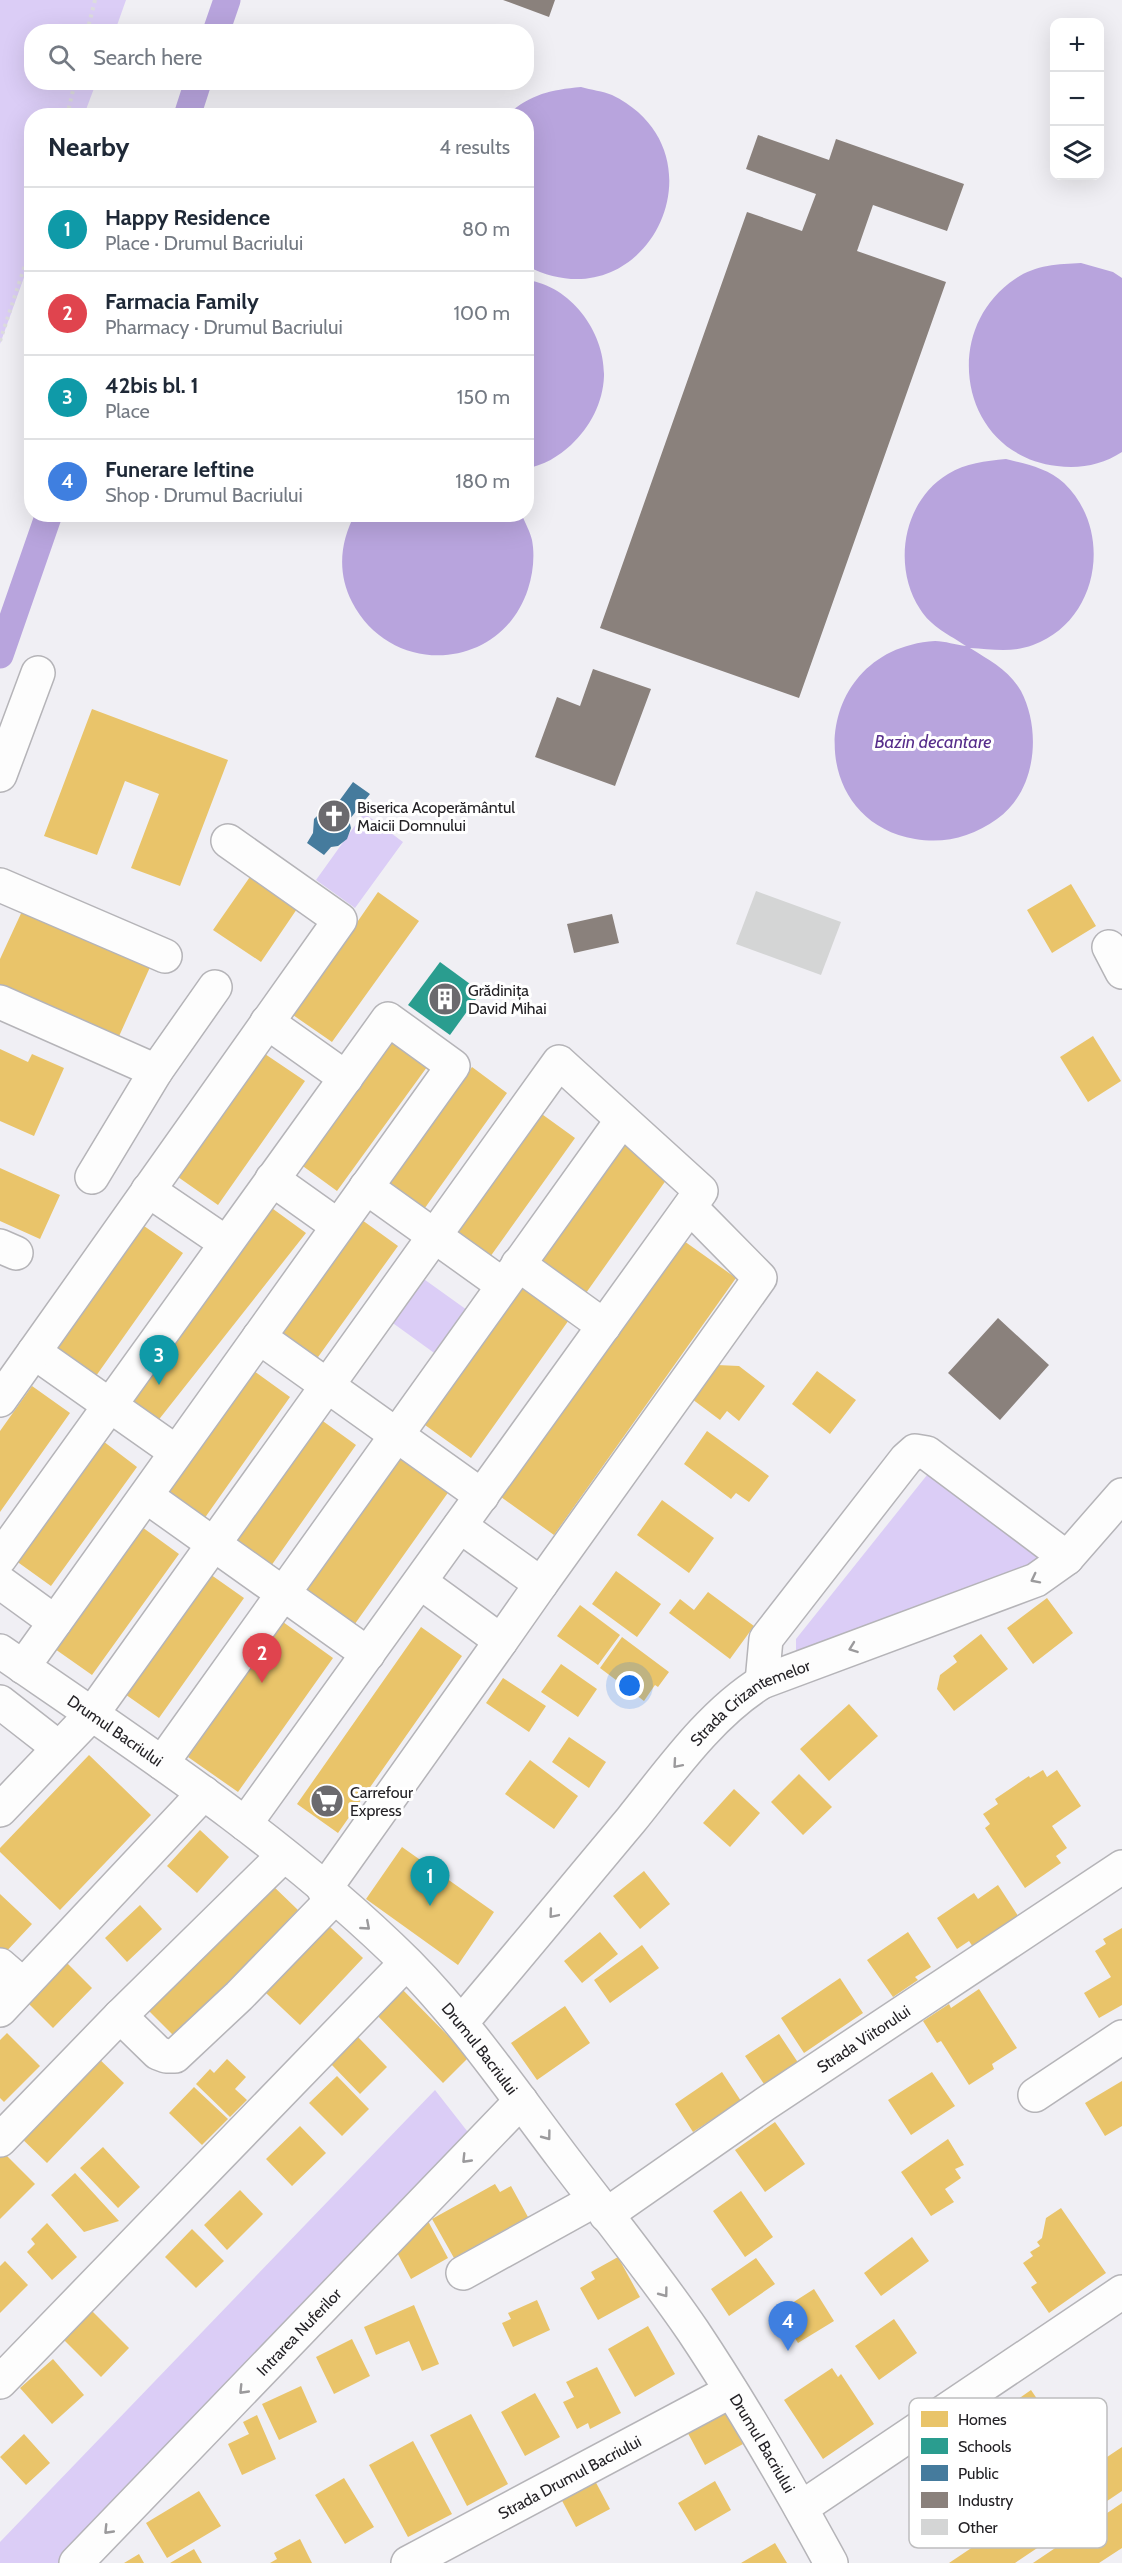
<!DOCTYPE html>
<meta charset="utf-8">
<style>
body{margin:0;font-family:Cabin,sans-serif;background:#f2f2f3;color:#1f2937}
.controls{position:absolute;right:18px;top:18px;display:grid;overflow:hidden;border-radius:12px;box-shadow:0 6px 24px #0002}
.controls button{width:54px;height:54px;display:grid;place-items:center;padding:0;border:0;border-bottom:2px solid #e0e1e3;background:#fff;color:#1f2937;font:30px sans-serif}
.you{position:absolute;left:630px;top:1686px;width:21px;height:21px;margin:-15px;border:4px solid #fff;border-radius:50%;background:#1a73e8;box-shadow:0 0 0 9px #1a73e833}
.badge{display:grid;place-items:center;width:39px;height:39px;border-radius:50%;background:#0b8043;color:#fff;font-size:20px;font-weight:700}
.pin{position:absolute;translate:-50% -50px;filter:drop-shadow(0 2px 3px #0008)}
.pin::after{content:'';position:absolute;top:32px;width:21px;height:18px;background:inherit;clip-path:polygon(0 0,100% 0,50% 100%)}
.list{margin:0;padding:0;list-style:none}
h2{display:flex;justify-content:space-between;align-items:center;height:78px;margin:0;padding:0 24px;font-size:26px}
h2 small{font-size:20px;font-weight:400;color:#747a83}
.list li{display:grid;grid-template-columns:39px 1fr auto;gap:18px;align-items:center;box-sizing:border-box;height:84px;padding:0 24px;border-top:2px solid #e0e1e3}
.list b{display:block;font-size:22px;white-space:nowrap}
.list p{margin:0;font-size:20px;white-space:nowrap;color:#747a83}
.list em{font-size:20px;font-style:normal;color:#747a83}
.icon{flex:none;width:33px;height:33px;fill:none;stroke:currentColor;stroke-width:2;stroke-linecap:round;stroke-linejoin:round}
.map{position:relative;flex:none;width:1122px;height:2563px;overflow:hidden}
.search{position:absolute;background:#fff;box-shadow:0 6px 24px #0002;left:24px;top:24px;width:510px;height:66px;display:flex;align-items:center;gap:15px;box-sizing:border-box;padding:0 21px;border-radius:24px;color:#747a83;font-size:22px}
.panel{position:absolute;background:#fff;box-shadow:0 6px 24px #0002;left:24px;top:108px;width:510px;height:414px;border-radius:24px}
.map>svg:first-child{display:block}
.green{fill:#dbcdf6}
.water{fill:#b8a4dd}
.homes{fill:#e9c46a}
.schools{fill:#2a9d8f}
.public{fill:#457b9d}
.industry{fill:#8a817c}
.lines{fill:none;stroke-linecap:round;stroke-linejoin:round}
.canal{stroke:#b8a4dd;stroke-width:27}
.building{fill:#d4d5d5}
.minor-casing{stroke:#b5b4b8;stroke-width:36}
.path{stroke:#dcdcde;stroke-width:4;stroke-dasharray:3 4.5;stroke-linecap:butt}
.minor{stroke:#fdfdfd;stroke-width:33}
.oneway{stroke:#9b9a9c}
.labels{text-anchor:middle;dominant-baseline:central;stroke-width:6;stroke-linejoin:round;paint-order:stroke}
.poi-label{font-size:16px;fill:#242226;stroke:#fff;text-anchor:start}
.street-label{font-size:16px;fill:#242226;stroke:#fff}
.water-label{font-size:18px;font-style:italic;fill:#572e8b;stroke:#fff}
.key{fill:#fff;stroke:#bdbdbe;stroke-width:1.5}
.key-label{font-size:16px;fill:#242226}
</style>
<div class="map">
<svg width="1122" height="2563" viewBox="0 0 1122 2563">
<rect width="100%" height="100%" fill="#f0eff4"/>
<path class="green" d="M0,0H126L115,31L32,32V82L96,83L84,115L32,116L31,258L0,344Z
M364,813L403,842L355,908L316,880Z
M421,1277L467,1310L437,1355L390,1321Z
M943,1455L1064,1545L1035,1565L992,1582L796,1651V1639Z
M435,2090L471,2136L66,2563H0V2542Z"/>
<path class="water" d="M581,87C591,90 603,91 612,95C731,153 646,328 527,266L526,116L507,115C531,94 550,90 581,87Z
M1081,263L1113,272L1122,278V452C1102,465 1080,469 1057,466C961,455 938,331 1015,279C1035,265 1058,264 1081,263Z
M527,280C571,286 605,332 604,376C603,403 590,427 571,445C559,456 543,466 527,468Z
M1006,459C1026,464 1048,468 1064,483C1114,531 1099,621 1033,645C1012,653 991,649 970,648C989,660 1009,670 1021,691C1042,731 1036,792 997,819C972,837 945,844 915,839C801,820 809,649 935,641C945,641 956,645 966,646C950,635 931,627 920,609C892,566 903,501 948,474C966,463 985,461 1006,459Z
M355,514L522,515C525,523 530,531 532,540C535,556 533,574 528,589C501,672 391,678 352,602C337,573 340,542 355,514Z"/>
<path class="homes" d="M92,709L228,760L180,886L131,868L159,794L125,781L97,855L44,836Z
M254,871L301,903L261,962L213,930Z
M1071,884L1096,926L1052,953L1027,910Z
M378,892L419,921L332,1042L293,1015Z
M24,907L151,965L116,1043L0,990V959Z
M1093,1036L1121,1081L1088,1102L1060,1057Z
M389,1040L427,1067L337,1191L300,1164Z
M0,1049L28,1062L32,1054L64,1068L34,1136L0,1121Z
M265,1054L305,1081L218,1205L178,1177Z
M472,1067L507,1093L422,1212L387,1186Z
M539,1112L575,1138L490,1257L453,1231Z
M624,1144L669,1176L586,1293L541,1261Z
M0,1168L60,1195L40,1239L0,1221Z
M269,1206L306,1233L153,1427L117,1401Z
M362,1220L398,1246L313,1364L277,1339Z
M144,1226L183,1253L96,1376L58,1348Z
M684,1241L736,1278L554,1535L501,1497Z
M524,1284L571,1317L471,1458L425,1425Z
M717,1365L739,1366L765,1386L739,1421L727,1411L720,1420L692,1399Z
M254,1371L290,1397L204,1519L167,1493Z
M817,1371L856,1400L830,1434L792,1404Z
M32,1386L70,1413L0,1512V1431Z
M320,1419L356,1445L271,1566L234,1540Z
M707,1431L769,1476L749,1502L736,1493L731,1499L684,1464Z
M99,1438L137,1467L51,1586L12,1558Z
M404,1452L452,1487L352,1628L304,1594Z
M662,1500L714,1538L689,1573L637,1535Z
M142,1527L179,1554L92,1675L55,1649Z
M616,1571L661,1604L637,1637L592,1604Z
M207,1572L244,1598L159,1718L122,1692Z
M708,1592L754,1626L730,1659L669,1613L680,1599L694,1610Z
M1047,1598L1073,1633L1033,1664L1007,1628Z
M580,1605L620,1635L598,1665L557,1636Z
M283,1622L333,1658L238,1792L188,1757Z
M421,1627L462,1656L338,1833L297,1804Z
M981,1634L1008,1669L954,1711L937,1689L940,1675L957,1662L953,1656Z
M622,1637L669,1672L658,1687L655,1685L644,1701L600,1668Z
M561,1664L597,1689L578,1717L541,1692Z
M503,1678L546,1706L529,1732L486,1703Z
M849,1704L878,1736L829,1781L800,1749Z
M569,1737L606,1762L589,1788L552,1762Z
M89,1755L151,1815L60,1910L0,1852V1848Z
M530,1760L578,1796L554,1829L505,1794Z
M1043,1770L1047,1777L1057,1770L1081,1806L1052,1826L1067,1848L1056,1856L1061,1863L1025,1888L985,1828L990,1824L983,1814L998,1804L995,1799L1029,1776L1030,1778Z
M799,1774L832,1807L803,1835L771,1802Z
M734,1789L760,1813L730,1847L703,1823Z
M200,1830L229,1857L197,1893L167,1866Z
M402,1847L494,1912L458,1965L366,1899Z
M644,1871L670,1904L640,1929L613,1896Z
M271,1884L298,1910L176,2038L149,2011Z
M998,1885L1022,1922L977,1953L969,1941L957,1949L937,1918L974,1893L978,1899Z
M0,1894L32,1924L3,1955L0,1952Z
M140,1905L162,1929L127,1962L105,1938Z
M329,1926L363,1958L300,2025L266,1993Z
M1122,1928V2005L1099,2018L1084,1993L1111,1977L1095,1951L1106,1944L1103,1939Z
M600,1932L618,1954L582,1983L564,1961Z
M908,1932L931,1967L915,1977L918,1980L893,1997L867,1960Z
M642,1945L659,1968L610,2003L594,1980Z
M64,1960L92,1988L53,2028L25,2000Z
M840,1978L863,2013L804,2053L781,2018Z
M397,1984L469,2057L443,2083L372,2010Z
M979,1989L1017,2048L992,2064L994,2069L969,2085L941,2041L937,2043L923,2021L949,2004L951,2008Z
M565,2006L590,2043L537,2080L511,2043Z
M7,2033L40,2066L4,2102L0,2098V2040Z
M779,2034L799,2064L766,2087L745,2056Z
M358,2037L387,2067L360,2094L331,2064Z
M92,2052L124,2083L47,2163L15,2132Z
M227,2059L246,2077L235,2089L247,2100L230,2117L196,2084L210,2069L214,2073Z
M722,2072L741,2101L693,2132L675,2104Z
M932,2072L955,2106L911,2135L888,2100Z
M337,2076L369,2109L342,2136L309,2103Z
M1122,2081V2126L1105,2136L1085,2103Z
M194,2087L228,2119L202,2145L169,2113Z
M775,2122L805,2164L765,2192L735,2150Z
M300,2126L326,2153L292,2186L266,2159Z
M948,2139L964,2165L955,2169L961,2178L945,2189L954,2202L931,2216L901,2172Z
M103,2147L140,2187L118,2208L80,2168Z
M4,2153L35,2184L0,2219V2156Z
M75,2173L119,2221L84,2232L51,2195Z
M495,2184L500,2192L511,2186L528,2217L454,2258L432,2219Z
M240,2190L263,2214L227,2250L204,2225Z
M741,2191L773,2237L745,2257L713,2211Z
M1061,2208L1106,2273L1049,2313L1031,2287L1037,2283L1023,2263L1033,2256L1030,2252L1040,2246L1037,2242L1042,2238L1046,2218Z
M428,2221L448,2258L411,2279L391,2241Z
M47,2223L77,2257L52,2280L27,2252L35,2244L31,2239Z
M192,2229L224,2261L196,2288L165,2257Z
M912,2237L929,2261L881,2296L864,2273Z
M618,2257L640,2297L598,2320L580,2288L595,2279L591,2272Z
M756,2258L775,2284L729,2316L711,2289Z
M5,2261L28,2285L0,2313V2266Z
M814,2289L834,2321L798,2343L778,2312Z
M537,2300L550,2330L513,2347L502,2323L511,2319L508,2313Z
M414,2305L439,2364L422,2371L409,2341L376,2355L364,2327Z
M89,2308L129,2348L101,2377L61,2337Z
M894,2319L917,2353L879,2380L855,2346Z
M648,2326L675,2374L635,2397L608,2349Z
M352,2339L370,2376L334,2394L316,2357Z
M53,2359L84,2395L52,2424L20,2388Z
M597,2367L621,2413L590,2429L588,2423L577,2429L563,2402L574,2397L566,2382Z
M832,2368L838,2377L841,2374L874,2424L823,2459L784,2400Z
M301,2386L317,2422L279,2440L262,2404Z
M1031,2390L1070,2447L1045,2465L1030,2442L1018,2450L994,2416Z
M535,2393L560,2437L525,2456L501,2412Z
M721,2405L743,2444L705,2465L684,2426Z
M471,2414L508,2484L467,2506L430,2435Z
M257,2415L276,2459L242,2475L228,2444L249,2434L243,2422Z
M24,2434L50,2463L26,2485L0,2457Z
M413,2441L452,2514L408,2537L369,2465Z
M1122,2447V2491L1015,2563H949Z
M593,2477L610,2509L576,2527L559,2495Z
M344,2478L374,2527L345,2544L315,2495Z
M715,2481L731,2510L695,2531L678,2503Z
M199,2491L221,2526L167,2558L146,2523Z
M1122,2503V2548L1099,2563H1033Z
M300,2539L312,2563H270L277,2559L274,2553Z
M775,2543L787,2563H741Z
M194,2549L202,2563H170Z
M139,2554L144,2563H124Z"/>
<path class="schools" d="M440,962L481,992L450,1035L408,1005Z"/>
<path class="public" d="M353,782L370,794L349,820L351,828L347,839L338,846L331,847L324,855L307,843L313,833L314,819L323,810L334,808Z"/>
<path class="industry" d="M503,0H555L549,17Z
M758,135L829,160L836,139L964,184L947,231L873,205L857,251L946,282L799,698L600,628L747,212L802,231L816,194L746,169Z
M593,669L651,689L615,786L535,757L557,697L580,706Z
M612,914L619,943L574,953L567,924Z
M998,1318L1049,1365L1000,1420L948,1373Z"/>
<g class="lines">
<path class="canal" d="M216,32L227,0
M187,116L198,82
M0,655L49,514"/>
</g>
<path class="building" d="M756,891L841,922L821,975L736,944Z"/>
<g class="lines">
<defs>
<g id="minor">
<path d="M0,775L38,673"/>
<path d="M0,885L165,956"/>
<path d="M1109,947L1122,972"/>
<path d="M0,1002L156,1071"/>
<path d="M267,1022L346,1078"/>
<path d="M92,1177L156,1071L215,987"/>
<path d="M272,1179L338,1226"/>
<path d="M366,1187L503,1285"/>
<path d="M148,1190L226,1243"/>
<path d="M0,1246L16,1253"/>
<path d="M518,1264L604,1326"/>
<path d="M259,1337L482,1496"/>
<path d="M34,1352L176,1452"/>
<path d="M0,1400L340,920L228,841"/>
<path d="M146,1496L368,1654"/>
<path d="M460,1526L541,1584L760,1278L690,1207"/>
<path d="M0,1558L388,1019L453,1066L23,1667"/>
<path d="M0,1582L55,1622"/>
<path d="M501,1641L541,1584"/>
<path id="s1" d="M0,1651C141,1748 286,1843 408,1964C465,2022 512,2090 561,2155C605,2213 652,2271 693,2331C743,2406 788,2484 831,2563"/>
<path d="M762,1682L766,1639L906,1459L915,1451L927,1453L1067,1558"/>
<path d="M0,1702L59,1748"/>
<path d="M162,1763L622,1120"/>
<path d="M0,1810L92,1714L559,1062L701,1191L245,1824"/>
<path d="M324,1890L501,1641L420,1582"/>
<path d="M0,1965L23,1985"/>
<path d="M0,2010L204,1793"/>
<path d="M120,2016L158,2053L166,2056H175L239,1996L334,1898"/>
<path id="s2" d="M461,2023C518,1956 574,1888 631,1820C669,1773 710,1714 762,1682L1036,1580L1067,1558L1122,1495"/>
<path d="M1035,2095L1122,2037"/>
<path d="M0,2140L120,2016L284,1855"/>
<path id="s3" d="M606,2215L765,2104L1122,1867"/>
<path d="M463,2273L595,2200"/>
<path d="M0,2382L406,1963"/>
<path d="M801,2508L1122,2292"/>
<path id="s4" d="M76,2563L521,2101"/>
<path id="s5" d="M408,2563L731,2391"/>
</g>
</defs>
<use href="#minor" class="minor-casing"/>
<path class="path" d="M87,32L95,0
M67,116L75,82
M0,341L32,244"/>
<use href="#minor" class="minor"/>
</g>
<defs><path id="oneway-chevron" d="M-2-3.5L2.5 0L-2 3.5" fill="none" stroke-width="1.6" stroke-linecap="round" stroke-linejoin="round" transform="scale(1.5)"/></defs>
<g class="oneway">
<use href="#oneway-chevron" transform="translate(1035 1579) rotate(153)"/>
<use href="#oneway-chevron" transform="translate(853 1648) rotate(160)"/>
<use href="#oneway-chevron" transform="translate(677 1764) rotate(131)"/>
<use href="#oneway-chevron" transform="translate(553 1914) rotate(130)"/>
<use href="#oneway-chevron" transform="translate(366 1926) rotate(41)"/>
<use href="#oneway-chevron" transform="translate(547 2136) rotate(53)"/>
<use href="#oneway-chevron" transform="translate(466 2159) rotate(134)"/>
<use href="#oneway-chevron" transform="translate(664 2293) rotate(53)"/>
<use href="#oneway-chevron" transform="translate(243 2390) rotate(134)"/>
<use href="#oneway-chevron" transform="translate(108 2530) rotate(134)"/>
</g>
<defs>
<symbol id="church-disc" viewBox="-11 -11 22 22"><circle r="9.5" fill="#6b6a6e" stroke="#fff"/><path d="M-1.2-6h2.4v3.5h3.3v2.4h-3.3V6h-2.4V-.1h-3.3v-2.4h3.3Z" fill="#fff"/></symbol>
<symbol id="building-disc" viewBox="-11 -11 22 22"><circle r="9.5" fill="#6b6a6e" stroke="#fff"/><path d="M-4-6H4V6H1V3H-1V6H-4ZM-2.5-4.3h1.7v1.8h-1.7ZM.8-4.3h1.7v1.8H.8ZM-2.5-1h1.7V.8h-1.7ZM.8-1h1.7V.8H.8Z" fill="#fff"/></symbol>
<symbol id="supermarket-disc" viewBox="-11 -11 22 22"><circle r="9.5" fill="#6b6a6e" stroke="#fff"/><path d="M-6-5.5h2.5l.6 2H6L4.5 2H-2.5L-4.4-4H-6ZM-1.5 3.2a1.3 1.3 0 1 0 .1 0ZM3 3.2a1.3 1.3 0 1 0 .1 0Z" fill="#fff"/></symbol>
</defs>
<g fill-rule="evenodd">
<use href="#church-disc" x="315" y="797" width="38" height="38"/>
<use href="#building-disc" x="426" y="980" width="38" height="38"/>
<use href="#supermarket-disc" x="308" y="1782" width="38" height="38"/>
</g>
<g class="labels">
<g class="poi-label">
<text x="357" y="807">Biserica Acoperământul<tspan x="357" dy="18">Maicii Domnului</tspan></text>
<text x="468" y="990">Grădinița<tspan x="468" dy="18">David Mihai</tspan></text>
<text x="350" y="1792">Carrefour<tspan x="350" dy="18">Express</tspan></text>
</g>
<g class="street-label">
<text stroke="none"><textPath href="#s2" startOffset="435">Strada Crizantemelor</textPath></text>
<text stroke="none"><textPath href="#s1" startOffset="140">Drumul Bacriului</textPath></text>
<text stroke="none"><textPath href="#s3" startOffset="312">Strada Viitorului</textPath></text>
<text stroke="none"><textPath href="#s1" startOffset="626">Drumul Bacriului</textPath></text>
<text stroke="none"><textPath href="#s4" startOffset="321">Intrarea Nuferilor</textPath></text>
<text stroke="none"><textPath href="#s1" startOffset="1112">Drumul Bacriului</textPath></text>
<text stroke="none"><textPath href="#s5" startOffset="183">Strada Drumul Bacriului</textPath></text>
</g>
<g class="water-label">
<text x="933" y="742">Bazin decantare</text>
</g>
</g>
<rect x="909" y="2398" width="198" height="150" rx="9" class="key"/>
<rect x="921" y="2411" width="27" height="16" fill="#e9c46a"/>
<rect x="921" y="2438" width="27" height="16" fill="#2a9d8f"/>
<rect x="921" y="2465" width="27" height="16" fill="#457b9d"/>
<rect x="921" y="2492" width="27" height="16" fill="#8a817c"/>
<rect x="921" y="2519" width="27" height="16" fill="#d4d5d5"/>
<g class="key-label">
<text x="958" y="2425">Homes</text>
<text x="958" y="2452">Schools</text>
<text x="958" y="2479">Public</text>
<text x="958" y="2506">Industry</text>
<text x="958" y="2533">Other</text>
</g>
</svg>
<div class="controls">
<button>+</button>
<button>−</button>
<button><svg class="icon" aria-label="layers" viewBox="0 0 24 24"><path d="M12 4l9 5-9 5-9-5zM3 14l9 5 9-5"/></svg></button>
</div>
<div class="you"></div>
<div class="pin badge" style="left:430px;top:1906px;background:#0f9aa8">1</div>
<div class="pin badge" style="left:262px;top:1683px;background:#e0444e">2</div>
<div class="pin badge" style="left:159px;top:1385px;background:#0f9aa8">3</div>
<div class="pin badge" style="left:788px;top:2351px;background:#3f7fe0">4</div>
<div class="search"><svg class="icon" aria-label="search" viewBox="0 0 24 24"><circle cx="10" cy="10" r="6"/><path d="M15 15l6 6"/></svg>Search here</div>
<section class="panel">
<h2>Nearby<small>4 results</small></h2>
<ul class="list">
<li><span class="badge" style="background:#0f9aa8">1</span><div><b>Happy Residence</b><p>Place · Drumul Bacriului</p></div><em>80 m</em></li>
<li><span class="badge" style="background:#e0444e">2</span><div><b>Farmacia Family</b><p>Pharmacy · Drumul Bacriului</p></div><em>100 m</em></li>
<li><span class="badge" style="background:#0f9aa8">3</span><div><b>42bis bl. 1</b><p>Place</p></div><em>150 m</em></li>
<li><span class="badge" style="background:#3f7fe0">4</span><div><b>Funerare Ieftine</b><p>Shop · Drumul Bacriului</p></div><em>180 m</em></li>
</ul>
</section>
</div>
